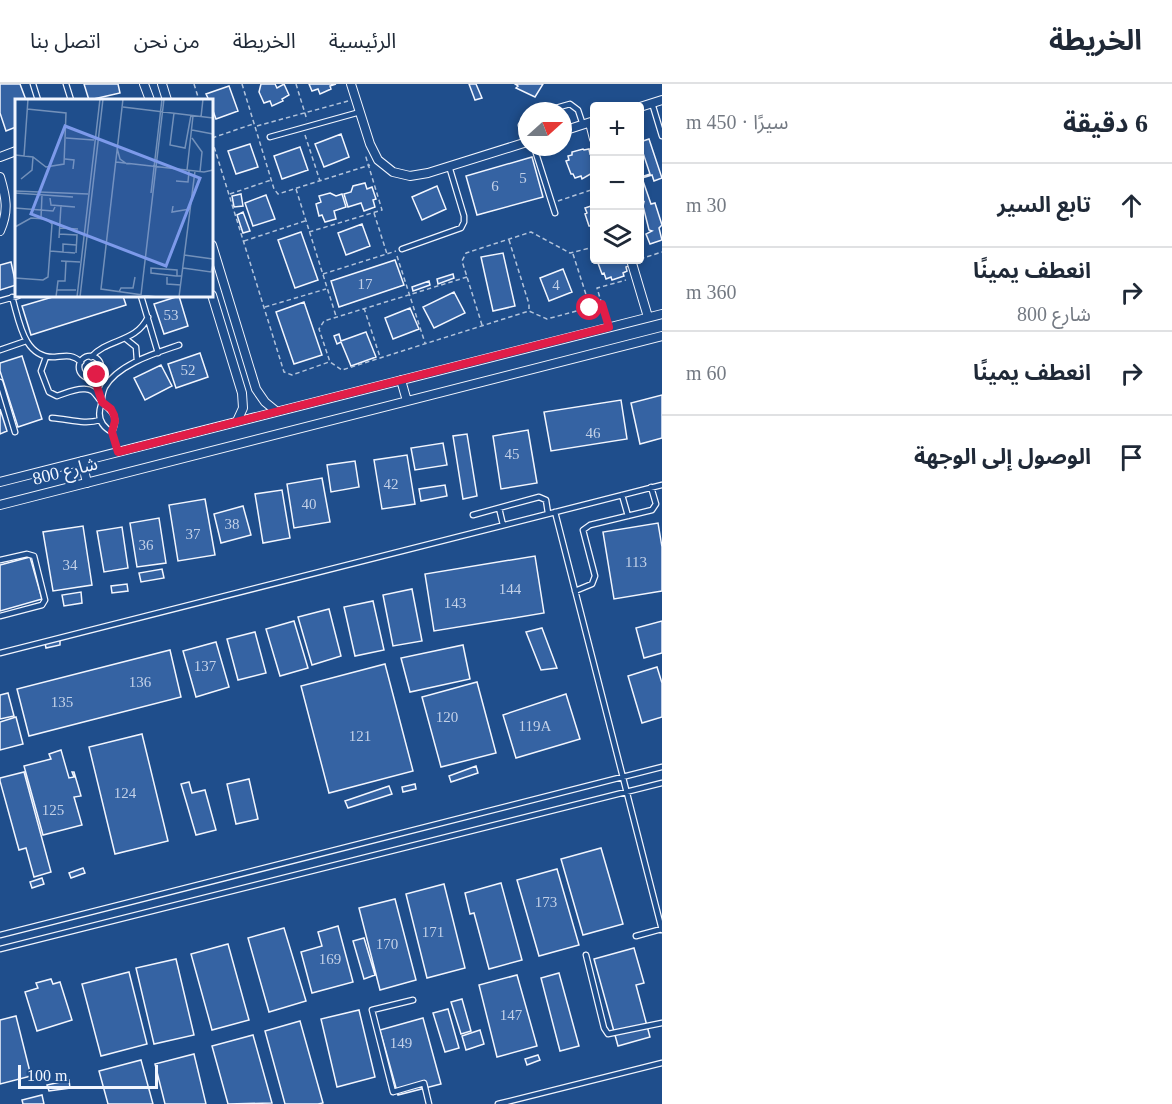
<!DOCTYPE html>
<html lang="ar">
<meta charset="utf-8">
<style>
body{margin:0;font-family:"Times New Roman","Noto Sans Arabic",serif;background:#f2f2f3;color:#1f2937;direction:rtl}
.controls{position:absolute;right:18px;top:18px;display:grid;overflow:hidden;border-radius:6px;box-shadow:0 3px 9px #0003}
.controls button{width:54px;height:54px;display:grid;place-items:center;padding:0;border:0;border-bottom:2px solid #e0e1e3;background:#fff;color:#1f2937;font:30px sans-serif}
.compass{position:absolute;left:518px;top:18px;width:54px;height:54px;border-radius:50%;background:#fff;box-shadow:0 3px 9px #0003;rotate:69deg}
.scale{position:absolute;left:18px;bottom:15px;width:140px;box-sizing:border-box;padding-left:6px;border:3px solid #f2f6ff;border-top:0;font-size:16px;line-height:21px;white-space:nowrap;color:#f2f6ff;-webkit-text-stroke:4px #1f4e8c;paint-order:stroke}
.stop{position:absolute;width:18px;height:18px;margin:-14px;border:4px solid #e11d48;border-radius:50%;background:#fff}
.stop.end{background:#e11d48;border-color:#fff;box-shadow:0 2px 6px #0008}
.list{margin:0;padding:0;list-style:none}
h2{display:flex;justify-content:space-between;align-items:center;height:78px;margin:0;padding:0 24px;font-size:26px}
h2 small{font-size:20px;font-weight:400;color:#747a83}
.list li{display:grid;grid-template-columns:39px 1fr auto;gap:18px;align-items:center;box-sizing:border-box;height:84px;padding:0 24px;border-top:2px solid #e0e1e3}
.list b{display:block;font-size:22px;white-space:nowrap}
.list p{margin:0;font-size:20px;white-space:nowrap;color:#747a83}
.list em{font-size:20px;font-style:normal;color:#747a83}
.icon{flex:none;width:33px;height:33px;fill:none;stroke:currentColor;stroke-width:2;stroke-linecap:round;stroke-linejoin:round}
.map{position:relative;flex:none;width:662px;height:1020px;overflow:hidden;direction:ltr}
header{display:flex;align-items:center;gap:36px;box-sizing:border-box;height:84px;padding:0 30px;background:#fff;border-bottom:2px solid #e0e1e3}
header strong{font-size:28px}
nav{display:flex;gap:33px;margin-inline-start:auto;font-size:21px}
main{display:flex}
aside{flex:1;background:#fff}
.map>svg:first-child{display:block}
.building{fill:#3563a3;stroke:#f2f6ff;stroke-width:1.5}
.lines{fill:none;stroke-linecap:round;stroke-linejoin:round}
.service-casing{stroke:#f2f6ff;stroke-width:7}
.minor-casing{stroke:#f2f6ff;stroke-width:10}
.path{stroke:#b3c4dc;stroke-width:1.5;stroke-dasharray:4.5 3;stroke-linecap:butt}
.service{stroke:#1f4e8c;stroke-width:4.5}
.minor{stroke:#1f4e8c;stroke-width:8}
.route{stroke:#e11d48;stroke-width:8}
.labels{text-anchor:middle;dominant-baseline:central;stroke-width:4.5;stroke-linejoin:round;paint-order:stroke}
.number-label{font-size:15px;fill:#c3d1e8}
.street-label{font-size:18px;fill:#f2f6ff;stroke:#1f4e8c}
.inset-road{fill:none;stroke:#7391ba;stroke-width:1.5}
.view{fill:#7d9aea;fill-opacity:0.15;stroke:#7d9aea;stroke-width:3}
.inset-edge{fill:none;stroke:#f2f6ff;stroke-width:3}
</style>
<header>
<strong>الخريطة</strong>
<nav><a>الرئيسية</a><a>الخريطة</a><a>من نحن</a><a>اتصل بنا</a></nav>
</header>
<main>
<aside>
<h2>6 دقيقة<small>سيرًا · 450 m</small></h2>
<ul class="list">
<li><svg class="icon" aria-label="ahead" viewBox="0 0 24 24"><path d="M12 20V5M6 11l6-6 6 6"/></svg><div><b>تابع السير</b></div><em>30 m</em></li>
<li><svg class="icon" aria-label="right" viewBox="0 0 24 24"><path d="M7 20v-9h11M14 6l5 5-5 5"/></svg><div><b>انعطف يمينًا</b><p>شارع 800</p></div><em>360 m</em></li>
<li><svg class="icon" aria-label="right" viewBox="0 0 24 24"><path d="M7 20v-9h11M14 6l5 5-5 5"/></svg><div><b>انعطف يمينًا</b></div><em>60 m</em></li>
<li><svg class="icon" aria-label="arrive" viewBox="0 0 24 24"><path d="M6 21V4h12l-3 4 3 4H6"/></svg><div><b>الوصول إلى الوجهة</b></div></li>
</ul>
</aside>
<div class="map">
<svg width="662" height="1020" viewBox="0 0 662 1020">
<rect width="100%" height="100%" fill="#1f4e8c"/>
<path class="building" d="M0,0H20L26,16H16V43L6,47L0,29Z
M84,0H118L120,9L89,16Z
M261,0H275L277,4L284,0L289,11L282,15L283,17L272,22L270,17L264,19L259,8Z
M309,0H336L330,2L331,5L320,10L318,5L312,7Z
M469,0H476L482,14L475,16Z
M515,0H543L535,13L516,4L518,2Z
M229,2L238,27L216,35L212,24V16H209L206,10Z
M341,50L349,73L324,83L315,60Z
M649,55L662,94L654,97L652,91L642,94L651,120L655,119L662,141L659,144L662,156L650,160L646,150L652,147L649,146L643,122L644,118L640,120V88L641,93L650,90L642,66L640,67V64L642,63L640,58Z
M250,60L258,83L236,90L228,67Z
M300,63L308,86L282,95L274,72Z
M583,65L584,66L589,65L590,70L593,69L594,88L582,95L581,92L575,94L573,90H571L566,77L569,76L568,72L572,71V68Z
M532,73L543,113L477,131L466,92Z
M365,99L367,105L372,103L376,115L373,116L375,123L364,127L361,119L348,123L344,110L351,108L353,102Z
M437,102L446,125L422,136L412,113Z
M330,109L336,112L342,110L346,123L334,127L336,135L325,138L322,131L319,132L316,120L321,118L319,112Z
M241,110L243,122L234,123L232,112Z
M266,111L275,135L253,142L245,119Z
M594,121V148H593L591,142H589L585,130L587,129L585,124Z
M243,128L250,147L243,149L237,131Z
M362,140L370,162L346,171L338,149Z
M301,148L318,196L295,204L278,156Z
M503,169L515,222L493,227L481,173Z
M395,176L404,201L339,223L331,197Z
M600,176H627L629,182L626,183L627,187L623,189L624,192L612,196L611,193L606,195L604,189L602,190L598,179L600,178Z
M11,178L16,201L0,206V181Z
M563,185L572,208L549,217L540,194Z
M453,190L454,194L438,200L437,195Z
M429,197L430,201L413,207L412,203Z
M454,208L465,229L434,244L423,223Z
M56,212H123L126,221L31,251L22,222Z
M179,212L188,242L164,250L154,220Z
M304,218L322,271L294,280L276,228Z
M410,224L419,245L393,255L385,234Z
M366,248L376,273L351,282L341,258L337,260L334,252L339,250L341,257Z
M200,269L208,293L176,304L168,280Z
M22,272L42,335L18,343L0,287V279Z
M161,281L172,302L145,316L134,294Z
M662,311V354L640,360L631,319Z
M621,316L627,355L551,367L544,328Z
M0,325L7,347L0,350Z
M528,346L537,399L501,405L493,352Z
M467,350L477,412L463,415L453,352Z
M443,359L447,381L415,386L411,364Z
M407,371L415,420L382,425L374,376Z
M355,377L359,403L331,408L327,381Z
M322,394L330,438L294,444L287,400Z
M445,401L447,412L421,417L419,405Z
M282,406L290,454L263,459L255,410Z
M205,415L215,471L178,477L169,421Z
M243,422L251,451L221,459L214,430Z
M159,434L166,479L137,483L130,439Z
M658,439L662,463V507L614,515L603,448Z
M83,442L92,501L53,507L43,448Z
M122,443L128,484L104,488L97,447Z
M535,472L544,529L434,547L425,490Z
M30,473L42,515L0,527V481Z
M162,485L164,494L141,498L139,489Z
M127,500L128,507L112,509L111,502Z
M412,505L422,557L393,562L383,511Z
M81,508L82,519L64,522L62,511Z
M373,517L384,566L355,572L344,523Z
M329,525L341,572L312,581L298,533Z
M294,537L308,584L280,592L266,545Z
M662,537V569L644,574L636,544Z
M542,544L557,584L541,586L526,548Z
M255,548L266,589L238,596L227,555Z
M60,556V561L46,564L45,559Z
M216,558L229,603L196,613L183,567Z
M463,561L470,595L410,608L401,574Z
M170,566L181,613L29,652L17,605Z
M385,580L413,687L329,709L301,602Z
M657,583L662,599V633L642,639L628,592Z
M477,598L496,669L441,683L422,613Z
M8,609L14,632L0,635V611Z
M566,610L580,655L516,674L503,631Z
M16,633L23,660L0,666V638Z
M142,650L168,757L115,770L89,663Z
M61,666L69,694L74,693L72,688H74L81,712L74,713L82,741L43,751L24,682L51,675L49,670Z
M476,682L478,689L451,698L449,692Z
M24,688L51,788L34,793L26,764L19,766L0,697V694Z
M249,695L258,735L236,740L227,700Z
M189,698L192,709L205,706L216,746L196,751L181,700Z
M415,700L416,705L403,708L402,703Z
M389,702L392,710L348,724L345,717Z
M601,764L623,840L583,851L561,775Z
M83,784L85,789L71,794L69,789Z
M557,785L579,861L539,872L517,796Z
M42,794L44,800L32,804L30,798Z
M501,799L522,876L489,885L474,829L470,830L465,809Z
M444,800L465,884L427,894L406,810Z
M395,815L416,896L380,906L359,824Z
M338,842L353,898L312,909L301,868L322,862L318,848Z
M284,844L306,917L269,928L248,854Z
M364,854L375,891L364,895L353,857Z
M228,860L249,936L212,946L191,870Z
M634,864L644,899L636,901L650,953L618,962L594,875Z
M176,875L194,951L154,960L136,884Z
M129,888L147,960L101,972L82,900Z
M559,889L579,962L560,967L541,894Z
M517,891L537,962L497,973L479,901Z
M51,895L53,900L60,898L72,936L37,947L25,908L38,904L36,899Z
M462,915L471,947L461,950L451,918Z
M448,925L459,964L445,968L433,929Z
M359,926L375,993L337,1003L321,935Z
M16,932L31,992L0,1000V936Z
M423,934L441,1000L398,1011L380,946Z
M300,937L323,1019L318,1020H285L265,947Z
M480,946L484,960L466,966L462,952Z
M253,951L272,1019L228,1020L212,962Z
M194,970L206,1020H165L155,980Z
M538,971L540,976L527,981L525,975Z
M141,976L153,1020H108L99,987Z
M69,996L70,1004L49,1007L47,1001Z
M42,1011L44,1020H23L22,1016Z"/>
<g class="lines">
<defs>
<path id="service" d="M33,0L38,16
M66,0L71,16
M652,19L662,52
M545,27L570,20L578,26L583,41
M270,53L360,28
M525,59L521,41L527,33
M534,63L555,129
M402,165L461,144L464,138V132L449,82
M141,212L158,269
M12,213C19,235 23,275 55,273C66,272 72,270 81,278
M0,217L18,212
M126,255L136,263L137,277
M0,266L26,257
M79 283a11 11 0 1 1 22 0a11 11 0 1 1-22 0Z
M46,273L41,287L49,308L57,312C66,309 76,304 85,305C93,305 95,310 100,316C110,327 120,330 112,348C101,342 97,333 101,321C102,315 102,309 105,303C118,280 156,269 179,261
M91,273C108,254 136,259 148,233
M94,293L100,313
M0,298L15,348
M52,334C69,335 84,341 100,336
M622,411L628,432
M499,424L503,441
M555,428L662,846
M473,431L539,413L546,416L548,429
M0,476L27,470L34,472L45,516L42,521L0,532
M575,507L592,500L595,492L583,446L590,441L652,426L656,420L651,403
M0,569L662,401
M0,851L662,683
M636,852L662,845
M0,865L662,699
M586,871L604,944L608,950L662,939
M413,916L372,926L393,1008L424,999L429,1020
M498,1020L662,979"/>
<path id="minor" d="M144,0L150,16
M162,0L167,16
M351,0L370,60L378,76L393,88L410,92L428,89L527,58
M640,23L662,16
M590,39L594,55
M563,47L594,37
M0,73L16,67
M0,93C6,113 9,127 0,147
M212,161L256,305L265,318L276,327
M631,176L648,233
M212,211L242,309L243,324L237,337
M401,296L407,317
M82,377L87,399
M0,398L662,230
M0,421L662,252"/>
</defs>
<use href="#service" class="service-casing"/>
<use href="#minor" class="minor-casing"/>
<path class="path" d="M194,0L199,16
M242,0L274,105L278,110L370,81
M296,0L307,36
M257,42L348,17
M305,51L320,97
M212,54L253,40
M212,56L284,288L292,291L329,278
M296,105L336,232
M230,110L271,96
M558,117L594,105
M374,129L387,170
M309,148L382,126L365,70
M509,156L529,220V226
M244,157L305,137
M573,170L590,223
M397,172L425,259
M640,175L662,168
M323,190L396,167
M467,193L324,237L319,245L330,278L342,286L529,227L547,235L602,220
M265,223L326,205
M364,224L380,273
M606,234L597,204L626,196
M482,241L462,177L466,169L531,148L570,169L594,163"/>
<use href="#service" class="service"/>
<use href="#minor" class="minor"/>
</g>
<g class="lines">
<path class="route" d="M97,291L94,293L102,318L111,325L114,331L115,337L112,348L118,368L609,243L602,220L590,224"/>
</g>
<g class="labels">
<g class="number-label">
<text x="523" y="94">5</text>
<text x="495" y="102">6</text>
<text x="365" y="200">17</text>
<text x="556" y="201">4</text>
<text x="171" y="231">53</text>
<text x="188" y="286">52</text>
<text x="593" y="349">46</text>
<text x="512" y="370">45</text>
<text x="391" y="400">42</text>
<text x="309" y="420">40</text>
<text x="232" y="440">38</text>
<text x="193" y="450">37</text>
<text x="146" y="461">36</text>
<text x="636" y="478">113</text>
<text x="70" y="481">34</text>
<text x="510" y="505">144</text>
<text x="455" y="519">143</text>
<text x="205" y="582">137</text>
<text x="140" y="598">136</text>
<text x="62" y="618">135</text>
<text x="447" y="633">120</text>
<text x="535" y="642">119A</text>
<text x="360" y="652">121</text>
<text x="125" y="709">124</text>
<text x="53" y="726">125</text>
<text x="546" y="818">173</text>
<text x="433" y="848">171</text>
<text x="387" y="860">170</text>
<text x="330" y="875">169</text>
<text x="511" y="931">147</text>
<text x="401" y="959">149</text>
</g>
<g class="street-label">
<text transform="translate(65 387) rotate(-14)">شارع 800</text>
</g>
</g>
<g transform="translate(15 15)">
<rect width="198" height="198" fill="#1f4e8c"/>
<path class="inset-road" d="M108,0L86,190L142,198M108,8L198,19M159,14L155,46L170,49L176,16M186,18L188,0M177,31L198,35M51,39L79,41M177,39L187,53L185,73M102,49L105,60L112,65M0,56L18,58L31,68L49,65L51,14L12,10M9,57L13,0M50,60L59,61L58,70M101,63L189,73L198,71M172,71L178,17M6,80L17,71L18,58M161,82L173,83L174,72M0,92L73,95M0,94L58,98M136,94L147,0M35,99L36,106L60,108M158,107L157,113L175,110M0,109L38,112L40,108M26,119L27,96M0,128L16,119L31,120L37,125L33,178L28,181L0,179M45,129L63,130M44,135L62,136L61,154M44,139L46,106M35,152L60,154M48,153V145L61,146M169,156L198,160M46,162L65,163M168,169L196,173L198,166M162,177V171L136,169V174L161,177H167M152,178V185L166,186M42,191H61M104,193L106,189H118L120,178M126,196L149,0M16,198H39M41,198L43,182H50L51,162M62,198L85,0M65,198L88,0M164,198L180,72"/>
<path class="view" d="M50,27L185,79L151,167L16,115Z"/>
<rect width="198" height="198" class="inset-edge"/>
</g>
</svg>
<div class="controls">
<button>+</button>
<button>−</button>
<button><svg class="icon" aria-label="layers" viewBox="0 0 24 24"><path d="M12 4l9 5-9 5-9-5zM3 14l9 5 9-5"/></svg></button>
</div>
<svg class="compass" viewBox="-18 -18 36 36"><path d="M0-13l5 13h-10z" fill="#e53935"/><path d="M0 13l5-13h-10z" fill="#747a83"/></svg>
<div class="scale">100 m</div>
<div class="stop" style="left:590px;top:224px"></div>
<div class="stop end" style="left:97px;top:291px"></div>
</div>
</main>
